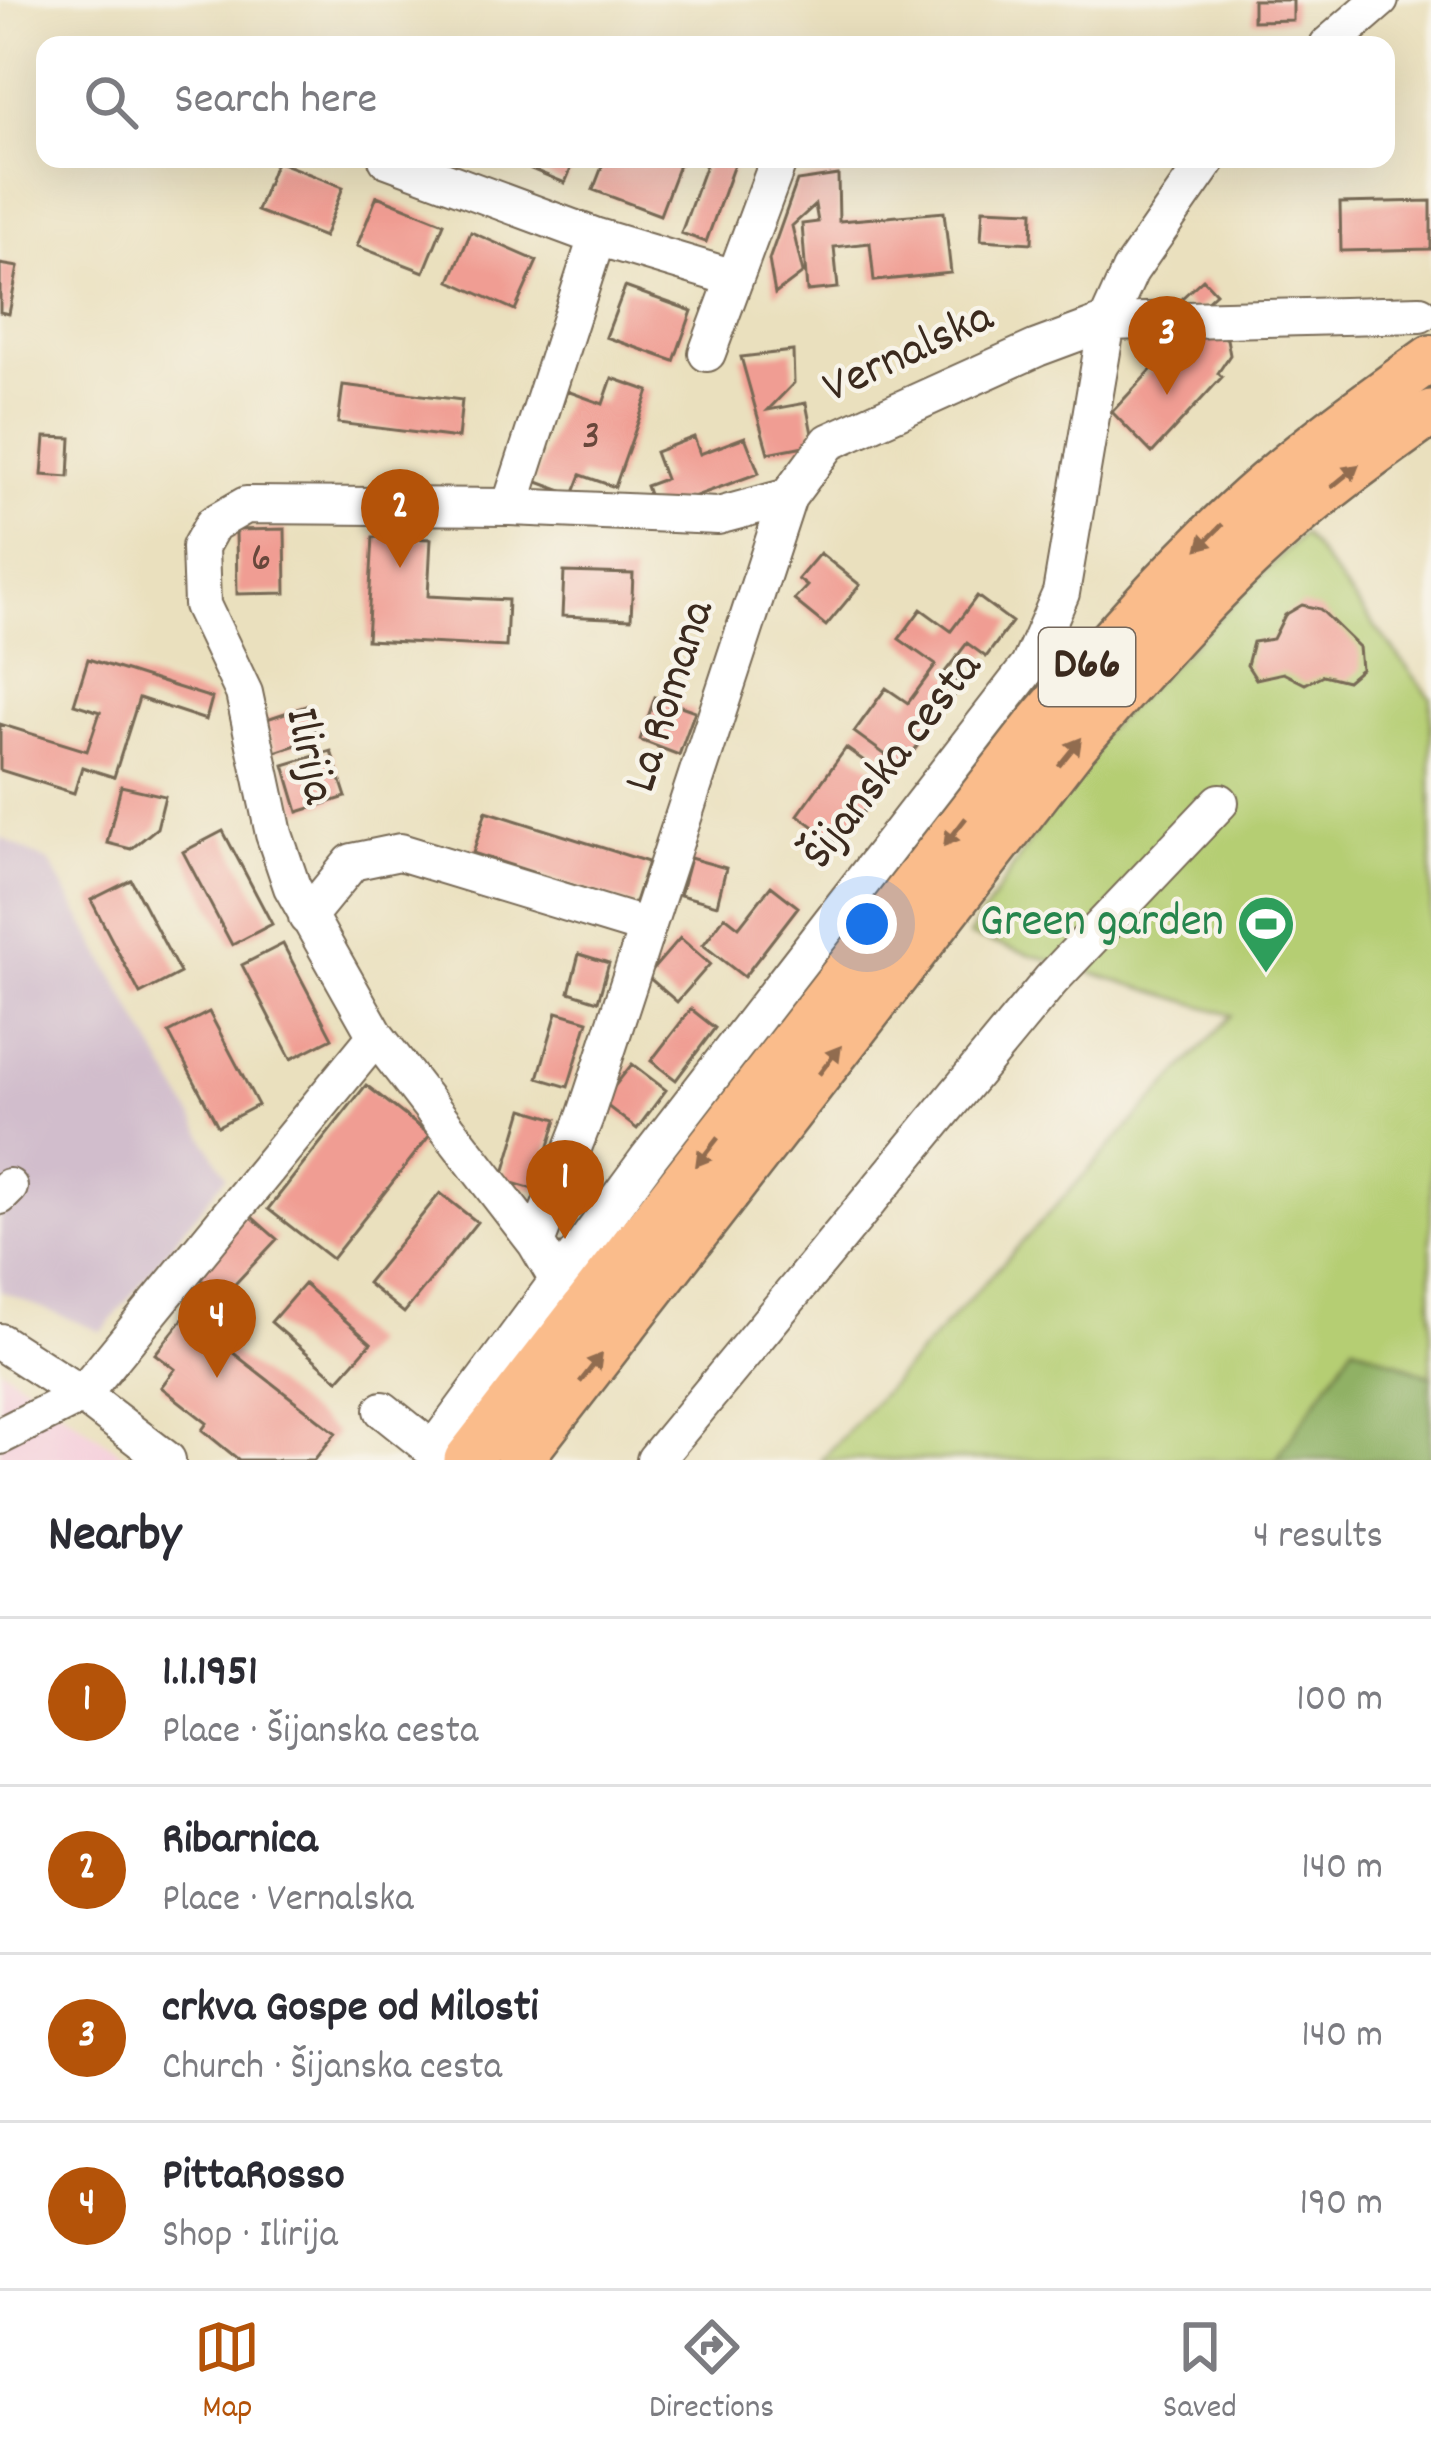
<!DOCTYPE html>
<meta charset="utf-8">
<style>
body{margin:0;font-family:Dekko,sans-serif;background:#f2f2f3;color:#2b2b33}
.you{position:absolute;left:867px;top:924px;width:42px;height:42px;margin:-30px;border:9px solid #fff;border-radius:50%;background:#1a73e8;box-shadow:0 0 0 18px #1a73e833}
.badge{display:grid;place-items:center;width:78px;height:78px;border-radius:50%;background:#b45309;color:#fff;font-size:39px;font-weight:700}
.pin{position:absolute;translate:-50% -99px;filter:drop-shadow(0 3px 6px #0008)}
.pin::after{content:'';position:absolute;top:63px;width:42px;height:36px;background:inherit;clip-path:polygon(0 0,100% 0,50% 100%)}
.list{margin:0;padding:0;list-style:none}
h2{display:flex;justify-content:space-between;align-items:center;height:156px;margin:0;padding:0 48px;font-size:51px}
h2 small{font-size:39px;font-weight:400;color:#7c7c81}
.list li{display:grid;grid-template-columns:78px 1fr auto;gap:36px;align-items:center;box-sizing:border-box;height:168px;padding:0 48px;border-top:3px solid #e1e1e2}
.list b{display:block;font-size:45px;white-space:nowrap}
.list p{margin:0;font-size:39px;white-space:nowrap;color:#7c7c81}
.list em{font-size:39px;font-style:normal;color:#7c7c81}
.icon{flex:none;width:66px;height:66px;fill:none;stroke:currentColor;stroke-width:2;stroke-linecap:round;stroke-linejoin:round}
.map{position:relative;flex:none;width:1431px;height:1460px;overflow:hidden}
.search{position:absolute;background:#fff;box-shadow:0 12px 48px #0002;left:36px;right:36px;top:36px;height:132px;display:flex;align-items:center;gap:30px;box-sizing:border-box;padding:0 42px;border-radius:24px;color:#7c7c81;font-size:45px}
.sheet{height:828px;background:#fff}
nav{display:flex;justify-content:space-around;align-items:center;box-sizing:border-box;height:168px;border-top:3px solid #e1e1e2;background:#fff;font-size:33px;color:#7c7c81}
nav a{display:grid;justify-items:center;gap:6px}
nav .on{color:#b45309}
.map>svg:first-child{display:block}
.built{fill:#f5cfdb}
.industrial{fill:#d1bdcc}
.green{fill:#b5ce73;stroke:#787c48;stroke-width:3}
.forest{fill:#90b165;stroke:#666e42;stroke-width:3}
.building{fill:#f09d93}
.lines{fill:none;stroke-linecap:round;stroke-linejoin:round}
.minor-casing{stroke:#786a56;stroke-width:40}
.major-casing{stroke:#786a56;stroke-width:50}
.minor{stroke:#fff;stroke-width:36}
.major{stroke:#fabc8b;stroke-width:45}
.oneway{fill:#916c4f}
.labels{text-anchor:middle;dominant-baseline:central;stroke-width:9;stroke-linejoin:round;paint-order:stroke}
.number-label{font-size:42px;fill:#68473b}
.shield{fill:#f7f3e8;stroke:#73665b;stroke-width:3}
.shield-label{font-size:45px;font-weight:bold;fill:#3b2a1e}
.street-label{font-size:48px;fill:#3b2a1e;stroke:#f7f3e8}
.leisure-label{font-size:48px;fill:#27864d;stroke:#f7f3e8;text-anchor:end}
</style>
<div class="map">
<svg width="1431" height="1460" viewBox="0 0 1431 1460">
<rect width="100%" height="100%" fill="#f7f3e8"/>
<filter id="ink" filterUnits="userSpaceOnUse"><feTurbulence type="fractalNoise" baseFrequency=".00833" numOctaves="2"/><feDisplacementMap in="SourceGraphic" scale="24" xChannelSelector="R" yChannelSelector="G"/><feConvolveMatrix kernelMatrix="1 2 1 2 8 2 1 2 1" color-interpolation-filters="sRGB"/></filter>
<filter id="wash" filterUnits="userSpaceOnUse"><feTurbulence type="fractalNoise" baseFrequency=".004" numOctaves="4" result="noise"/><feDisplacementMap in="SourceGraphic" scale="48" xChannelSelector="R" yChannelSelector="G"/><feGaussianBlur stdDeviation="2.7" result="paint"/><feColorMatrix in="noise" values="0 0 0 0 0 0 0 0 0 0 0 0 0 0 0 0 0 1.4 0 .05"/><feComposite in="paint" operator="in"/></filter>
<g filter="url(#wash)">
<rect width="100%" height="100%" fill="#eae0be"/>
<path class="built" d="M0,1367L123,1454L131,1460H0Z"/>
<path class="industrial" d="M0,837L50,863L226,1176L102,1332L0,1291Z"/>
<path class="green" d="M1303,534L1431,698V1376L1354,1345L1276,1460H821L1232,1015L969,936L1093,743Z"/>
<path class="forest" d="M1354,1345L1431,1376V1460H1276Z"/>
<g id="blocks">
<path class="building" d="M1253,0H1293V20L1253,21Z
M507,159H575L565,183Z
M605,159H662L679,165L660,215L593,190Z
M708,159H736L706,242L681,233Z
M276,161L343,187L324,237L257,211Z
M838,175L839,221L944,212L951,273L874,281L870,243L834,247L838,288L807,291L802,224L818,222L815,205L792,226L803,273L775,294L769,260L797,181Z
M377,196L444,223L424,272L357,246Z
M1431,201V249L1341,251L1340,203Z
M983,209L1033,211L1032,243L981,240Z
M471,232L537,261L515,310L450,281Z
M0,264L18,267L9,314L0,312Z
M1203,279L1216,293L1195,312L1182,298Z
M625,287L692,311L674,361L606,337Z
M1198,330L1215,331L1227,339L1230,355L1218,373L1222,377L1152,453L1112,412L1179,340L1182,344Z
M793,351L794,383L768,410L806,403L814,444L768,453L741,357Z
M612,378L649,391L615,487L581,475L573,495L535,481L567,391L603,404Z
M343,385L462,400L458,438L338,423Z
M45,437L71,438L69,477L42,475Z
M694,437L700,454L745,437L759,473L655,511L646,486L665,479L655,452Z
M285,529L286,593L237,594L236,530Z
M373,537L431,539L428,596L508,600L506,647L367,640Z
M820,553L860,585L826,626L794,600L807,586L798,579Z
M564,572L633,574L631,619L562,616Z
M977,596L1012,622L986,657L967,643L945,672L962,685L902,767L854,732L886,688L908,703L936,665L899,639L921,609L951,631Z
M1302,605L1320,609L1359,647L1361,669L1347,681L1323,675L1305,684L1283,673L1256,679L1247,665L1253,642L1273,639L1285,615Z
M88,659L212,698L206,720L139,698L114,777L82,767L74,793L0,770V724L87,751L100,712L74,704Z
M655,697L695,711L679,755L640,740Z
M306,706L317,738L275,752L264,720Z
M846,748L888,778L839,845L798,815Z
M331,751L346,797L298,812L284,765Z
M121,786L165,796L157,828L131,849L107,843Z
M486,811L648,862L634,905L473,853Z
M223,831L272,924L232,945L183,852Z
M690,858L726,868L717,905L680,895Z
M131,880L180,973L140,994L91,900Z
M771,886L798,907L744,977L703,945L725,916L739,927Z
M680,938L710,964L677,1002L647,976Z
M283,944L332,1038L291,1059L242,965Z
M579,954L609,963L598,1001L569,992Z
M691,1009L715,1028L676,1080L651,1061Z
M209,1012L258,1105L218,1126L169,1033Z
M557,1012L588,1021L568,1087L538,1078Z
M632,1064L666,1090L637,1129L602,1102Z
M366,1085L430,1135L332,1259L268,1209Z
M523,1109L557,1119L536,1190L502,1180Z
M440,1193L477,1222L404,1313L367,1283Z
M246,1212L277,1239L222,1298L192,1271Z
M304,1284L371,1343L338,1380L271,1322Z
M194,1305L240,1342L232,1352L336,1433L314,1460H239L202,1430L207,1423L161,1387L175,1369L155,1354Z"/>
</g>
</g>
<g filter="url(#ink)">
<use href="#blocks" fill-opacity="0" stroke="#786a56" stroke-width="3"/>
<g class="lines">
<defs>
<path id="minor" d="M1328,45L1380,0
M387,159L597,237L734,278
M707,353L779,159
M510,507L597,237
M307,917L352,862L400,852L647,927
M0,1196L9,1187
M536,1243L585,1117L788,497
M559,1282L536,1243L376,1036L292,887L274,834L244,693L202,605L200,547L213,524L246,505L510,507L718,516L788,497L829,442L1037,348L1107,322L1130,271L1208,159
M0,1342L82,1395L167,1460
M383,1410L433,1450L649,1157L1029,666L1061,593L1107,322L1420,314
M0,1436L82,1395L376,1036
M655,1460L1051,980L1220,802"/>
<path id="major" d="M467,1460L1036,727C1100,652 1164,579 1236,511C1296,455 1364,406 1431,358
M519,1460L1073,747C1136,676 1199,602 1270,538C1320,492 1376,452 1431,413"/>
</defs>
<use href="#minor" class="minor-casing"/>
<use href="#major" class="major-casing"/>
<use href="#minor" class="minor"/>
<use href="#major" class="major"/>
</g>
<defs><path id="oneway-solid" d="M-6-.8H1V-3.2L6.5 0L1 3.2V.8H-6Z" transform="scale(3)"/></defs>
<g class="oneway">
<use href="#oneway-solid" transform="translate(1345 476) rotate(-39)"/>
<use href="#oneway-solid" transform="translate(1210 537) rotate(135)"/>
<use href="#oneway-solid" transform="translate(1070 752) rotate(-51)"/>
<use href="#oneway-solid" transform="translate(955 832) rotate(128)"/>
<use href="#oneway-solid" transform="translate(830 1060) rotate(-52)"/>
<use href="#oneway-solid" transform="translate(707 1152) rotate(128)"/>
<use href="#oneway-solid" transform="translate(591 1368) rotate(-52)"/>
</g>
</g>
<defs>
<symbol id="stadium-pin" viewBox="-11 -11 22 30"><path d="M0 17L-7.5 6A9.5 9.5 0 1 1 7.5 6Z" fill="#2e9e5b" stroke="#f7f3e8"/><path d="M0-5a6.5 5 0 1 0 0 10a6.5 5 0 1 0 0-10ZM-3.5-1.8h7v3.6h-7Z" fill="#fff"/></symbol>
</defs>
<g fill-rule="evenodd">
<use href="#stadium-pin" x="1233" y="891" width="66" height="90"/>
</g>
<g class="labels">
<g class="number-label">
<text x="591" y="439">3</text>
<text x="261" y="561">6</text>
</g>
<rect class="shield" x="1039" y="628" width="96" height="78" rx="9"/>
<g class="shield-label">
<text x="1087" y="667">D66</text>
</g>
<g class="street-label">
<text transform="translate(909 355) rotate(-25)">Vernalska</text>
<text transform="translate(672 697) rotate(-72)">La Romana</text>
<text transform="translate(307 756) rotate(78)">Ilirija</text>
<text transform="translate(894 762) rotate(-52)">Šijanska cesta</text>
</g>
<g class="leisure-label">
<text x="1224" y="924">Green garden</text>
</g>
</g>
</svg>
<div class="you"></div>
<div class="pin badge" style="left:565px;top:1239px">1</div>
<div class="pin badge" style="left:400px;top:568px">2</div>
<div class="pin badge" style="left:1167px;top:395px">3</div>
<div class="pin badge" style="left:217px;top:1378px">4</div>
<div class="search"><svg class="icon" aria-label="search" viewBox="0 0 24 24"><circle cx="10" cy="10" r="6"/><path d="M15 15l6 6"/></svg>Search here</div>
</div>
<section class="sheet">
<h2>Nearby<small>4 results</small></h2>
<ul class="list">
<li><span class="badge">1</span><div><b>1.1.1951</b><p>Place · Šijanska cesta</p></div><em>100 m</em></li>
<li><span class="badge">2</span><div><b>Ribarnica</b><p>Place · Vernalska</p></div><em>140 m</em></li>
<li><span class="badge">3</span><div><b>crkva Gospe od Milosti</b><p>Church · Šijanska cesta</p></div><em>140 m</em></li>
<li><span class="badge">4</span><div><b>PittaRosso</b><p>Shop · Ilirija</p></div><em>190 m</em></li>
</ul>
</section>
<nav>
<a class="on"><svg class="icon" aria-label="map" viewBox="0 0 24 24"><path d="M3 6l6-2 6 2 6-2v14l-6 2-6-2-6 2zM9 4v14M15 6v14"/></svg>Map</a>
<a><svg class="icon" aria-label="directions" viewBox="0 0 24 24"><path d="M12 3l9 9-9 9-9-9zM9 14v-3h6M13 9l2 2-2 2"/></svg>Directions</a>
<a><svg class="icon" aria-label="saved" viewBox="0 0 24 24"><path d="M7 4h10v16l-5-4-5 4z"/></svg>Saved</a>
</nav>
